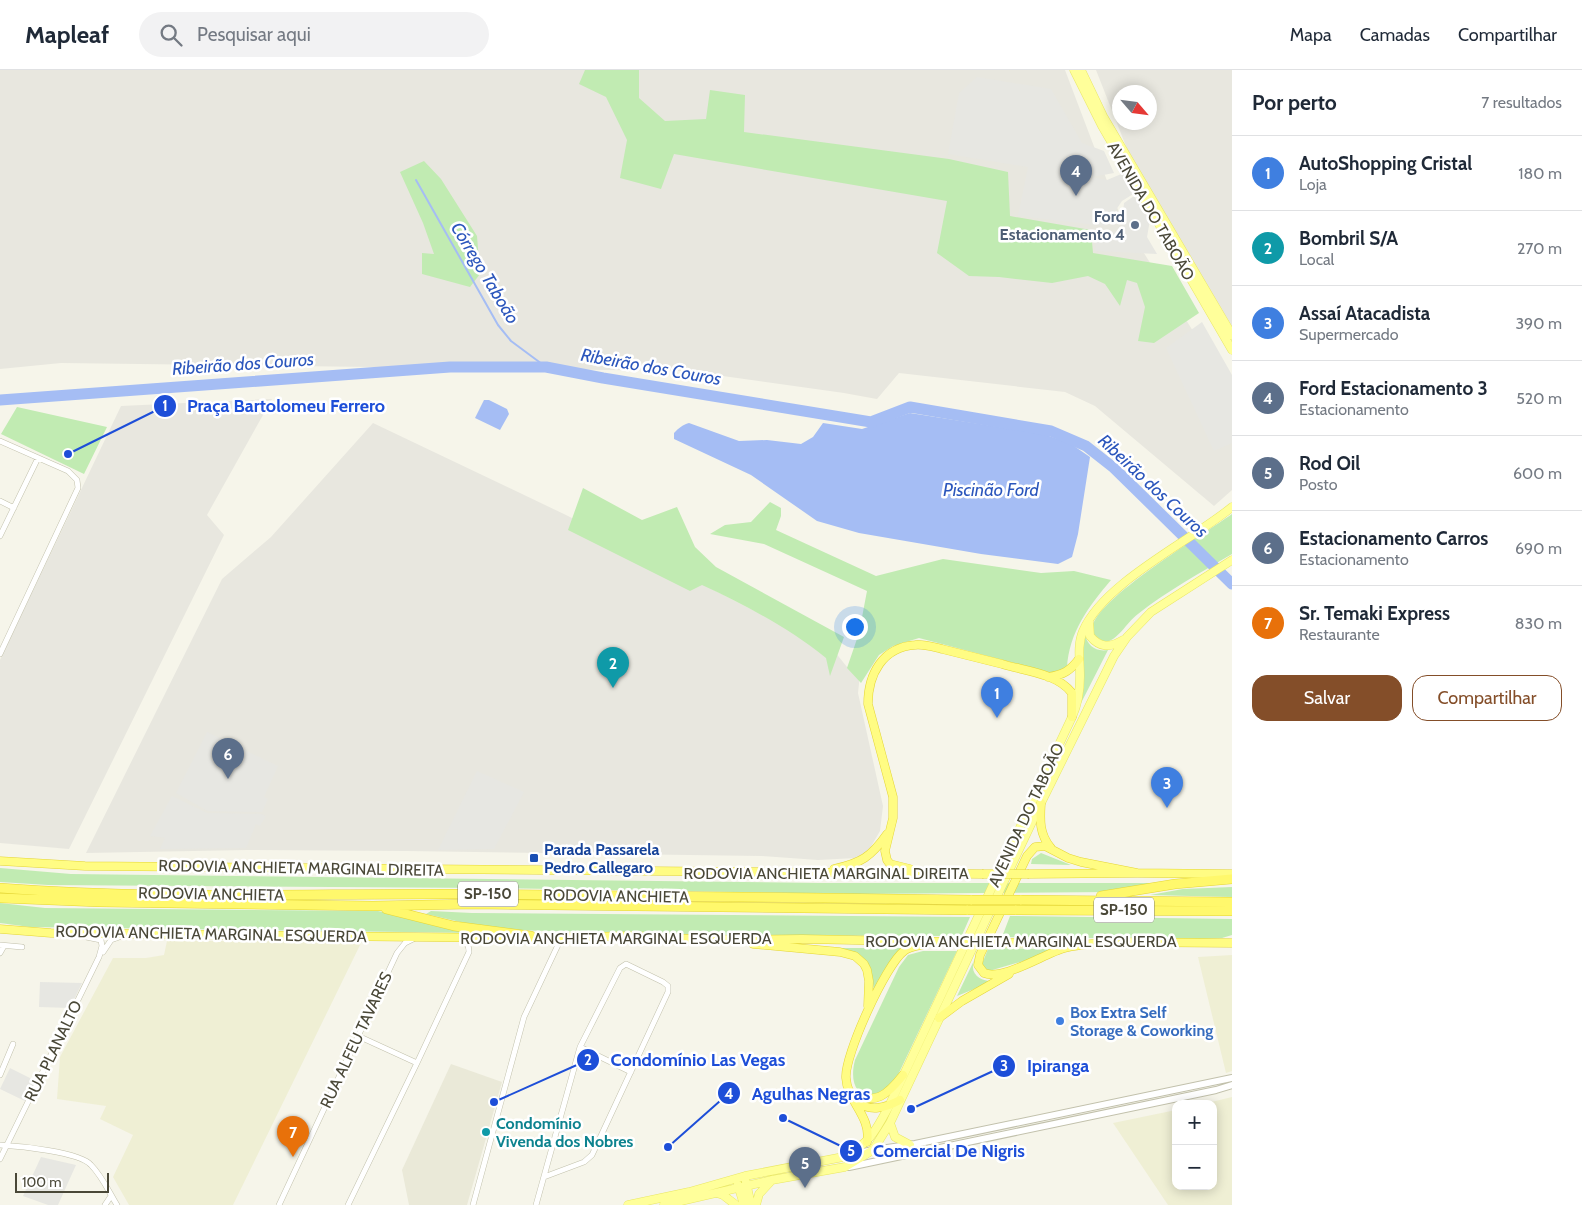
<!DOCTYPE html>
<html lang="pt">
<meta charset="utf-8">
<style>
body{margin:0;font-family:Cabin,sans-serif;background:#f2f2f3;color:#1f2937}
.controls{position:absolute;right:15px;bottom:15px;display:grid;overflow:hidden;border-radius:10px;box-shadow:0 2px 12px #0003}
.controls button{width:45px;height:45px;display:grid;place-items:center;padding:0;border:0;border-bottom:1px solid #e0e1e3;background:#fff;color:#1f2937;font:25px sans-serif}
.compass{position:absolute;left:1112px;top:15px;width:45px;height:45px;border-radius:50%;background:#fff;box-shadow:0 2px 12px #0003;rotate:118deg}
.scale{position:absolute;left:15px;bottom:12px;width:94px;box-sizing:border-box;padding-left:5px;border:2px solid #4a4838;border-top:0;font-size:14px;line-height:18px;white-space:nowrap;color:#4a4838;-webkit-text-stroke:4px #fff;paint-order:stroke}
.you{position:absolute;left:854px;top:556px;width:18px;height:18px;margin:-12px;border:4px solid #fff;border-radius:50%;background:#1a73e8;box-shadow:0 0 0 8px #1a73e833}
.badge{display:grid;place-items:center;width:32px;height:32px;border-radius:50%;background:#844e29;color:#fff;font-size:16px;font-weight:700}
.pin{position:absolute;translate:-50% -41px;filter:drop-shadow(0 1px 2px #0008)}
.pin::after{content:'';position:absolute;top:26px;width:18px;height:15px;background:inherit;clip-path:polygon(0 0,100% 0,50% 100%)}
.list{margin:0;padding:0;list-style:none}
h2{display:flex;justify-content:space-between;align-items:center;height:65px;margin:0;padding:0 20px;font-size:21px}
h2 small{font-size:16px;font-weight:400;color:#747a83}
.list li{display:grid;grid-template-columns:32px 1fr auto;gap:15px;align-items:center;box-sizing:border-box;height:75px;padding:0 20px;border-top:1px solid #e0e1e3}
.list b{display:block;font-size:19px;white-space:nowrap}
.list p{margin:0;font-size:16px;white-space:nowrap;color:#747a83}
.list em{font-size:16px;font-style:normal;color:#747a83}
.actions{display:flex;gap:10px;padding:15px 20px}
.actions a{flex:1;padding:11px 0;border:1px solid #844e29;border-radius:15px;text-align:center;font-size:18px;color:#844e29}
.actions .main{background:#844e29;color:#fff}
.icon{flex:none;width:28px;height:28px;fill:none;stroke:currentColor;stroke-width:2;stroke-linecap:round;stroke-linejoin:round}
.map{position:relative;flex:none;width:1232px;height:1135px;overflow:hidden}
header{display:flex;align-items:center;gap:30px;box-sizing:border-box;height:70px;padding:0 25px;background:#fff;border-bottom:1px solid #e0e1e3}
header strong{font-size:24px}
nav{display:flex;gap:28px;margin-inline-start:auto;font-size:18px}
.search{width:350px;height:45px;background:#f2f2f3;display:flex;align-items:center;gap:12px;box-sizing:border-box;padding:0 18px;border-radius:28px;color:#747a83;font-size:19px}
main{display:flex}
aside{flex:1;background:#fff}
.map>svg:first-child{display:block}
.residential{fill:#eae9d8}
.industrial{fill:#e8e7df;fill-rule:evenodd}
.education{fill:#efefd4}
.green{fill:#c1ebb2}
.parking{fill:#e7e7e2}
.water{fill:#a5bdf4}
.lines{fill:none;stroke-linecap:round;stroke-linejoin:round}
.stream{stroke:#a5bdf4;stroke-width:2}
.river{stroke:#a5bdf4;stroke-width:11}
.minor-casing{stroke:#c2c1ac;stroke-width:6}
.tertiary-casing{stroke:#c2c1ac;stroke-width:8}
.primary-casing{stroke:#e9e765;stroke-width:9}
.trunk-casing{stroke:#e4d536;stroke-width:9}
.motorway-casing{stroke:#e4d536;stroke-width:10}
.minor{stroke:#fff;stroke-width:5}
.tertiary{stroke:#fff;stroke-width:6}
.primary{stroke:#ffff9a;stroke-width:8}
.trunk{stroke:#fffc83;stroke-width:8}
.motorway{stroke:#fff86c;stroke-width:9}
.trunk-bridge-casing{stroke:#e4d536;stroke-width:9;stroke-linecap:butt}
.motorway-bridge-casing{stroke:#e4d536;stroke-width:10;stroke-linecap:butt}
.trunk-bridge{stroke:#fffc83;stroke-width:8}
.motorway-bridge{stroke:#fff86c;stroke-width:9}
.service-dot{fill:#5c6f8a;stroke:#fff;stroke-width:2}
.transit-dot{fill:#1a4fb4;stroke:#fff;stroke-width:2}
.shop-dot{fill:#3f7fe0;stroke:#fff;stroke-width:2}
.culture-dot{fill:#0f9aa8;stroke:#fff;stroke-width:2}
.labels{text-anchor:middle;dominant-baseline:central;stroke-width:5;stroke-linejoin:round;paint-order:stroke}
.shield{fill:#fff;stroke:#807f74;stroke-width:1}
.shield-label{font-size:15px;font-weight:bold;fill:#4a4838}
.street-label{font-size:16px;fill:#4a4838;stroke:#fff}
.service-label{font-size:16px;font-weight:bold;fill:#4e5e75;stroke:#fff;text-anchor:end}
.transit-label{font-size:16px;font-weight:bold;fill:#164399;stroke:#fff;text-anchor:start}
.shop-label{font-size:16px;font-weight:bold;fill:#366cbe;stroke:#fff;text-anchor:start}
.culture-label{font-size:16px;font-weight:bold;fill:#0d838f;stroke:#fff;text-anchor:start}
.water-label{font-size:18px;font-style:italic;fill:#2b56bc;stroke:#fff}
.leader{fill:none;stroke:#1d4ed8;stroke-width:2}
.callout-dot{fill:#1d4ed8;stroke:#fff;stroke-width:2}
.mark-label{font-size:15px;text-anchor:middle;font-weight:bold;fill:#fff}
.callout-label{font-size:18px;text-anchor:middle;font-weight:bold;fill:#1d4ed8;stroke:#fff;stroke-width:5;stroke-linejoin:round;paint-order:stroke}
</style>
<header>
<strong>Mapleaf</strong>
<div class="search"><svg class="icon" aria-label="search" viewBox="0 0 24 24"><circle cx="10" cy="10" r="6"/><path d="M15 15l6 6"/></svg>Pesquisar aqui</div>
<nav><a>Mapa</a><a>Camadas</a><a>Compartilhar</a></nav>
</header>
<main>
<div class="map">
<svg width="1232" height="1135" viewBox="0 0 1232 1135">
<rect width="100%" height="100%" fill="#f6f5ea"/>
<path class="residential" d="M451,994L502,1012L467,1135H409L402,1100Z"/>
<path class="industrial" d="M0,0H1065L1120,145L1232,323V420L1214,436L1095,336L1065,322L899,303L877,329L844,323L687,301L61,293L0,299Z
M1096,0H1232V258L1131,89ZM1120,22H1150V52H1120Z
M272,329L207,445L224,465L69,779L0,773V590L121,336Z
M373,353L566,445L835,582L847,597L860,604L858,623L883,736L880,761L869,780L856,788L818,790L762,786L406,781L247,780L86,783L222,509L271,467Z"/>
<path class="education" d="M167,871H362L233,1135H129L113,1107L133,1065L100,1049L106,1036L57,1029L60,987L113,888H146L164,885Z
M1232,885V1001L1226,1003L1198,887Z
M1232,1027V1135H1168L1113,1053L1176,1040V1116H1213V1034H1203Z"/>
<path class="green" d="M585,0H639V28L665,51L706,49L710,20L745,25L744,62L949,89L1008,102L1010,146L1091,160L1093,183L1172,196L1199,243L1154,273L1138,271L1145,237L1137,213L1127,210L1120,236L1105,214L1088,206L1052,213L999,207L969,206L937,183L947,131L674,84L661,119L620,108L627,70L606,27L579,14Z
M424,91L441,109L477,166L480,204L470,217L422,204V183L434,184L423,153L400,102Z
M17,337L107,357L84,404L1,364Z
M583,418L642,450L677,437L695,477L716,497L844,567L830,606L826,588C789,558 745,535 702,515L690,521L568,460Z
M770,432L781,438V446L776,460L876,506L943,489L1041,503L1074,501L1111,510C1089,536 1069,562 1067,598L1062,602L1052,603L919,568L893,576L879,585L861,613L847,598L859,563L867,521L764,474L710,464L725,455L751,452Z
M1232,444V484C1200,503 1167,521 1138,544C1126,553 1118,571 1103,573C1097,569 1091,566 1092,559C1093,530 1206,463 1232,444Z
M1084,563C1088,576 1095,582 1108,580L1080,635L1081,584Z
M1041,783L1071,795L1031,794L1032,789Z
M0,798L71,804L819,813H1153L1112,822L854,824L490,818L48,815L0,812Z
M1232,817V827L1150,825L1183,819Z
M0,833L45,838L378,841L479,863L30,857L0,853Z
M431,841L472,843L970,847L962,865L949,866L690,865L515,860L469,854L426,844Z
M1010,846L1232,849V865L1222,868L1201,869L1002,867Z
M834,878H905L874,922C871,887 865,885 833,879Z
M980,878C979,883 973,890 973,896C972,907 985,912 994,911L957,926Z
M992,878L1056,879L1037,887L989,901L984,898L982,894L988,879Z
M923,881H957L897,1007C876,1037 845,1029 855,990L899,897L908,885Z"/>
<path class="parking" d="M977,7L1051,19L1082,73L1104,81L1114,103L1092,107L1107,110L1126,102L1138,121L1122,131L1105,156L1018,146L1028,97L948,84L959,23Z
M1134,126L1150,150L1147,167L1157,184L1095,181L1097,160L1121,162L1124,133Z
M1202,252L1232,305V373L1214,381L1166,278Z
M207,662L278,696L264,727L268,729L262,742L208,741L176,723Z
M477,701L524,722L494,779L438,780Z
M172,726L207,743L261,744L266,746L260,756L256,754L246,778L160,779L165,768L150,766Z
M40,912L82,913L70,938L39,937Z
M10,998L36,1011L25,1031L0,1019Z
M41,1087L76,1095L58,1135H48L23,1126Z"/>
<path class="water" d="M484,330H489L507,339L509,344L500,360L475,348Z
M910,343L1044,364L1071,374L1090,387L1078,464L1072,487L1058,494L981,484L859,463L817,451L751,405L674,369V363C679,358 682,355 689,353L739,371L767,370L801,374L813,367L823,353L862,359Z"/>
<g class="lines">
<path class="stream" d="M416,110L498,255L511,271L546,297"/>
<path class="river" d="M0,330L450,297H546L603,308L871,352L910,337L1051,361L1086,376L1114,398L1232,514"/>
<defs>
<path id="minor" d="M0,371L68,401L77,410L78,418L0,584
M0,431L14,438
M0,466L38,388
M0,875L22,877
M103,882L111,870L122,866
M0,883L4,876
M358,966L417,993
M580,977L631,1002
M0,1005L13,974
M0,1075C19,1076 80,1082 91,1095C102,1106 109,1122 117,1135
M0,1089L99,887L102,876L101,870L81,866
M105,1135L111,1126
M279,1135L397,883L405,873L415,868
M348,1135L417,993L469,882C469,874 466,873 460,868
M473,1135L524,947L558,875L557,872L551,867
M536,1135L580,977L620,898L626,894L663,912L668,916V922L592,1085L584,1092L544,1107"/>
<path id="tertiary" d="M849,1085L873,1080L915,1074L1232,1008
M849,1097L1216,1020L1232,1015"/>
<path id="primary" d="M1074,0L1102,56L1232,280
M1081,0L1103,46L1232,265
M1089,551L1090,566C1100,578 1110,578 1123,570
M890,1053L895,1067L910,1075
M746,1112L751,1135
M738,1115L744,1135
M717,1123L723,1125L736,1135
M628,1135L689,1122L745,1106L843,1087C870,1073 875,1062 889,1036L1072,647C1078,634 1080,620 1080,606C1080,591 1077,575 1083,561C1104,512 1191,471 1232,437
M664,1135L772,1110L845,1097L873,1080L890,1053L1041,733L1114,586L1127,567L1151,542L1232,490
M756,1135L759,1124L772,1110"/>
<path id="trunk" d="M1048,607C1063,605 1070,601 1079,589
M1041,733C1040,750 1039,764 1051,778
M0,791L85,796L982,804
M834,799C861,793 871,787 887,764
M910,799L890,794L887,790L885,781L893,748V727L868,634C868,604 883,577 915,575C924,574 933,577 942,579C962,584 982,589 1002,594C1024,601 1057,603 1072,623V647
M1029,804L1137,803L1232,804
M0,859L51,863L512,868L636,866L711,870L802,869L955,872
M1107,872L1232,873
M1112,872C1096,874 1080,874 1065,878C1045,883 1003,911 984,903L978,895L980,885L1027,786L1035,777L1045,776L1068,788L1081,792L1137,803
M997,873L1078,872
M753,874L840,882L855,886L864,894L867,900L869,911L868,936
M939,948L962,931L1009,904
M851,1022C875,1037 888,1024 903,1005
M856,1032C871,1042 885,1038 900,1030
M867,1072C872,1047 847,1031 846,1008C844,986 886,894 904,881C909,877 916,876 922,875"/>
<path id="motorway" d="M0,818C157,830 316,823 474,824C640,825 806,828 972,830
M1101,826L1175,814L1232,809
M0,828L99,832L373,836L472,834L968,840
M1020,830L1232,832
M386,839L454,856L531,866
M1015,840L1232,841"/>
</defs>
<use href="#minor" class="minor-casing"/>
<use href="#tertiary" class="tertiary-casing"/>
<use href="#primary" class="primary-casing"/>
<use href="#trunk" class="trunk-casing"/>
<use href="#motorway" class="motorway-casing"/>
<use href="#minor" class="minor"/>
<use href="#tertiary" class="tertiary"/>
<use href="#primary" class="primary"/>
<use href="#trunk" class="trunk"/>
<use href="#motorway" class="motorway"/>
<defs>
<path id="trunk-bridge" d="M982,804H1029
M955,872L997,873"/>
<path id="motorway-bridge" d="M972,830H1020
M968,840H1015"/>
</defs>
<use href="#trunk-bridge" class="trunk-bridge-casing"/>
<use href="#motorway-bridge" class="motorway-bridge-casing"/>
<use href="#trunk-bridge" class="trunk-bridge"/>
<use href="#motorway-bridge" class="motorway-bridge"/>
</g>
<circle class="service-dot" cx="1135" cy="155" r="5"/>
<rect class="transit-dot" x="529" y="783" width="10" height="10" rx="2.5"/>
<circle class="shop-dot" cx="1060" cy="951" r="5"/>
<circle class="culture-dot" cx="486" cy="1062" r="5"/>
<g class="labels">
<g class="shield">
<rect x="458" y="811.5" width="60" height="25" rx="4"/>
<rect x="1094" y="827.5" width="60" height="25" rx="4"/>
</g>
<g class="shield-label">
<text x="488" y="824">SP-150</text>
<text x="1124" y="840">SP-150</text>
</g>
<g class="street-label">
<text transform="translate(1151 141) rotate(60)">AVENIDA DO TABOÃO</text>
<text transform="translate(1026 745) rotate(-65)">AVENIDA DO TABOÃO</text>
<text transform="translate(301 798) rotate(1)">RODOVIA ANCHIETA MARGINAL DIREITA</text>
<text x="826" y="803">RODOVIA ANCHIETA MARGINAL DIREITA</text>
<text transform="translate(211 824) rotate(1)">RODOVIA ANCHIETA</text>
<text transform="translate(616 826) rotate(1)">RODOVIA ANCHIETA</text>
<text transform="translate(211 864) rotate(1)">RODOVIA ANCHIETA MARGINAL ESQUERDA</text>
<text x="616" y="868">RODOVIA ANCHIETA MARGINAL ESQUERDA</text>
<text x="1021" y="871">RODOVIA ANCHIETA MARGINAL ESQUERDA</text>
<text transform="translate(356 970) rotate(-65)">RUA ALFEU TAVARES</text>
<text transform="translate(53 981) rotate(-64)">RUA PLANALTO</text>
</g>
<g class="service-label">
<text x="1125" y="146">Ford<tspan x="1125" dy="18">Estacionamento 4</tspan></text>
</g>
<g class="transit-label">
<text x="544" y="779">Parada Passarela<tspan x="544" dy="18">Pedro Callegaro</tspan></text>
</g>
<g class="shop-label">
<text x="1070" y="942">Box Extra Self<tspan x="1070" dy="18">Storage &amp; Coworking</tspan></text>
</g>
<g class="culture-label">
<text x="496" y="1053">Condomínio<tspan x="496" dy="18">Vivenda dos Nobres</tspan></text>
</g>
<g class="water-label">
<text transform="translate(485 203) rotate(59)">Córrego Taboão</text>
<text transform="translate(243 294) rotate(-4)">Ribeirão dos Couros</text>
<text transform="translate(651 297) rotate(10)">Ribeirão dos Couros</text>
<text transform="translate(1153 416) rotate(43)">Ribeirão dos Couros</text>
<text x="991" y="420">Piscinão Ford</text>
</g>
</g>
<path class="leader" d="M68 384L165 336M494 1032L588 990M911 1039L1004 996M668 1077L729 1023M783 1048L851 1081"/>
<g class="callout-dot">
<circle cx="68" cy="384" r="5"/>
<circle cx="494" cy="1032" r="5"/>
<circle cx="911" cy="1039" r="5"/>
<circle cx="668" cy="1077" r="5"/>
<circle cx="783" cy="1048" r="5"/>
<circle cx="165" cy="336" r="12"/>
<circle cx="588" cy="990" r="12"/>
<circle cx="1004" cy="996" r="12"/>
<circle cx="729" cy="1023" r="12"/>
<circle cx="851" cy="1081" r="12"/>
</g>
<g class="mark-label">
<text x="165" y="341">1</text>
<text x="588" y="995">2</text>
<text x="1004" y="1001">3</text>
<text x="729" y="1029">4</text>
<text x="851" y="1086">5</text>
</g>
<g class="callout-label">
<text x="286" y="342">Praça Bartolomeu Ferrero</text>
<text x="698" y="996">Condomínio Las Vegas</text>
<text x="1058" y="1002">Ipiranga</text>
<text x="811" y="1030">Agulhas Negras</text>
<text x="949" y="1087">Comercial De Nigris</text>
</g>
</svg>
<div class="controls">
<button>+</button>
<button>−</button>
</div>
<svg class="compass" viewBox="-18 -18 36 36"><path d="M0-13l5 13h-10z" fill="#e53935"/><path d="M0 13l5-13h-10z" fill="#747a83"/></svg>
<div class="scale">100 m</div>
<div class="you"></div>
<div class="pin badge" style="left:997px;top:648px;background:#3f7fe0">1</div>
<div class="pin badge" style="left:613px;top:618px;background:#0f9aa8">2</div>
<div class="pin badge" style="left:1167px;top:738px;background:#3f7fe0">3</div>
<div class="pin badge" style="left:1076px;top:126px;background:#5c6f8a">4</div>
<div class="pin badge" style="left:805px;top:1118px;background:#5c6f8a">5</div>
<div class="pin badge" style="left:228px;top:709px;background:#5c6f8a">6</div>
<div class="pin badge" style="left:293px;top:1087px;background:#e8710a">7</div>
</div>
<aside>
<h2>Por perto<small>7 resultados</small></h2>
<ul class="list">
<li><span class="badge" style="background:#3f7fe0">1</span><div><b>AutoShopping Cristal</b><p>Loja</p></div><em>180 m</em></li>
<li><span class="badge" style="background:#0f9aa8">2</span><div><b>Bombril S/A</b><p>Local</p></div><em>270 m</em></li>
<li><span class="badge" style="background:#3f7fe0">3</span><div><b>Assaí Atacadista</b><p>Supermercado</p></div><em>390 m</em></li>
<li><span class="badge" style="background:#5c6f8a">4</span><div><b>Ford Estacionamento 3</b><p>Estacionamento</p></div><em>520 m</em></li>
<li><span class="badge" style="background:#5c6f8a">5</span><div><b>Rod Oil</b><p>Posto</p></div><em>600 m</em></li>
<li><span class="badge" style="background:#5c6f8a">6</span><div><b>Estacionamento Carros</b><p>Estacionamento</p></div><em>690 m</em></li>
<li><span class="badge" style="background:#e8710a">7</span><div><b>Sr. Temaki Express</b><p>Restaurante</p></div><em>830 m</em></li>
</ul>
<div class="actions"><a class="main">Salvar</a><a>Compartilhar</a></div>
</aside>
</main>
